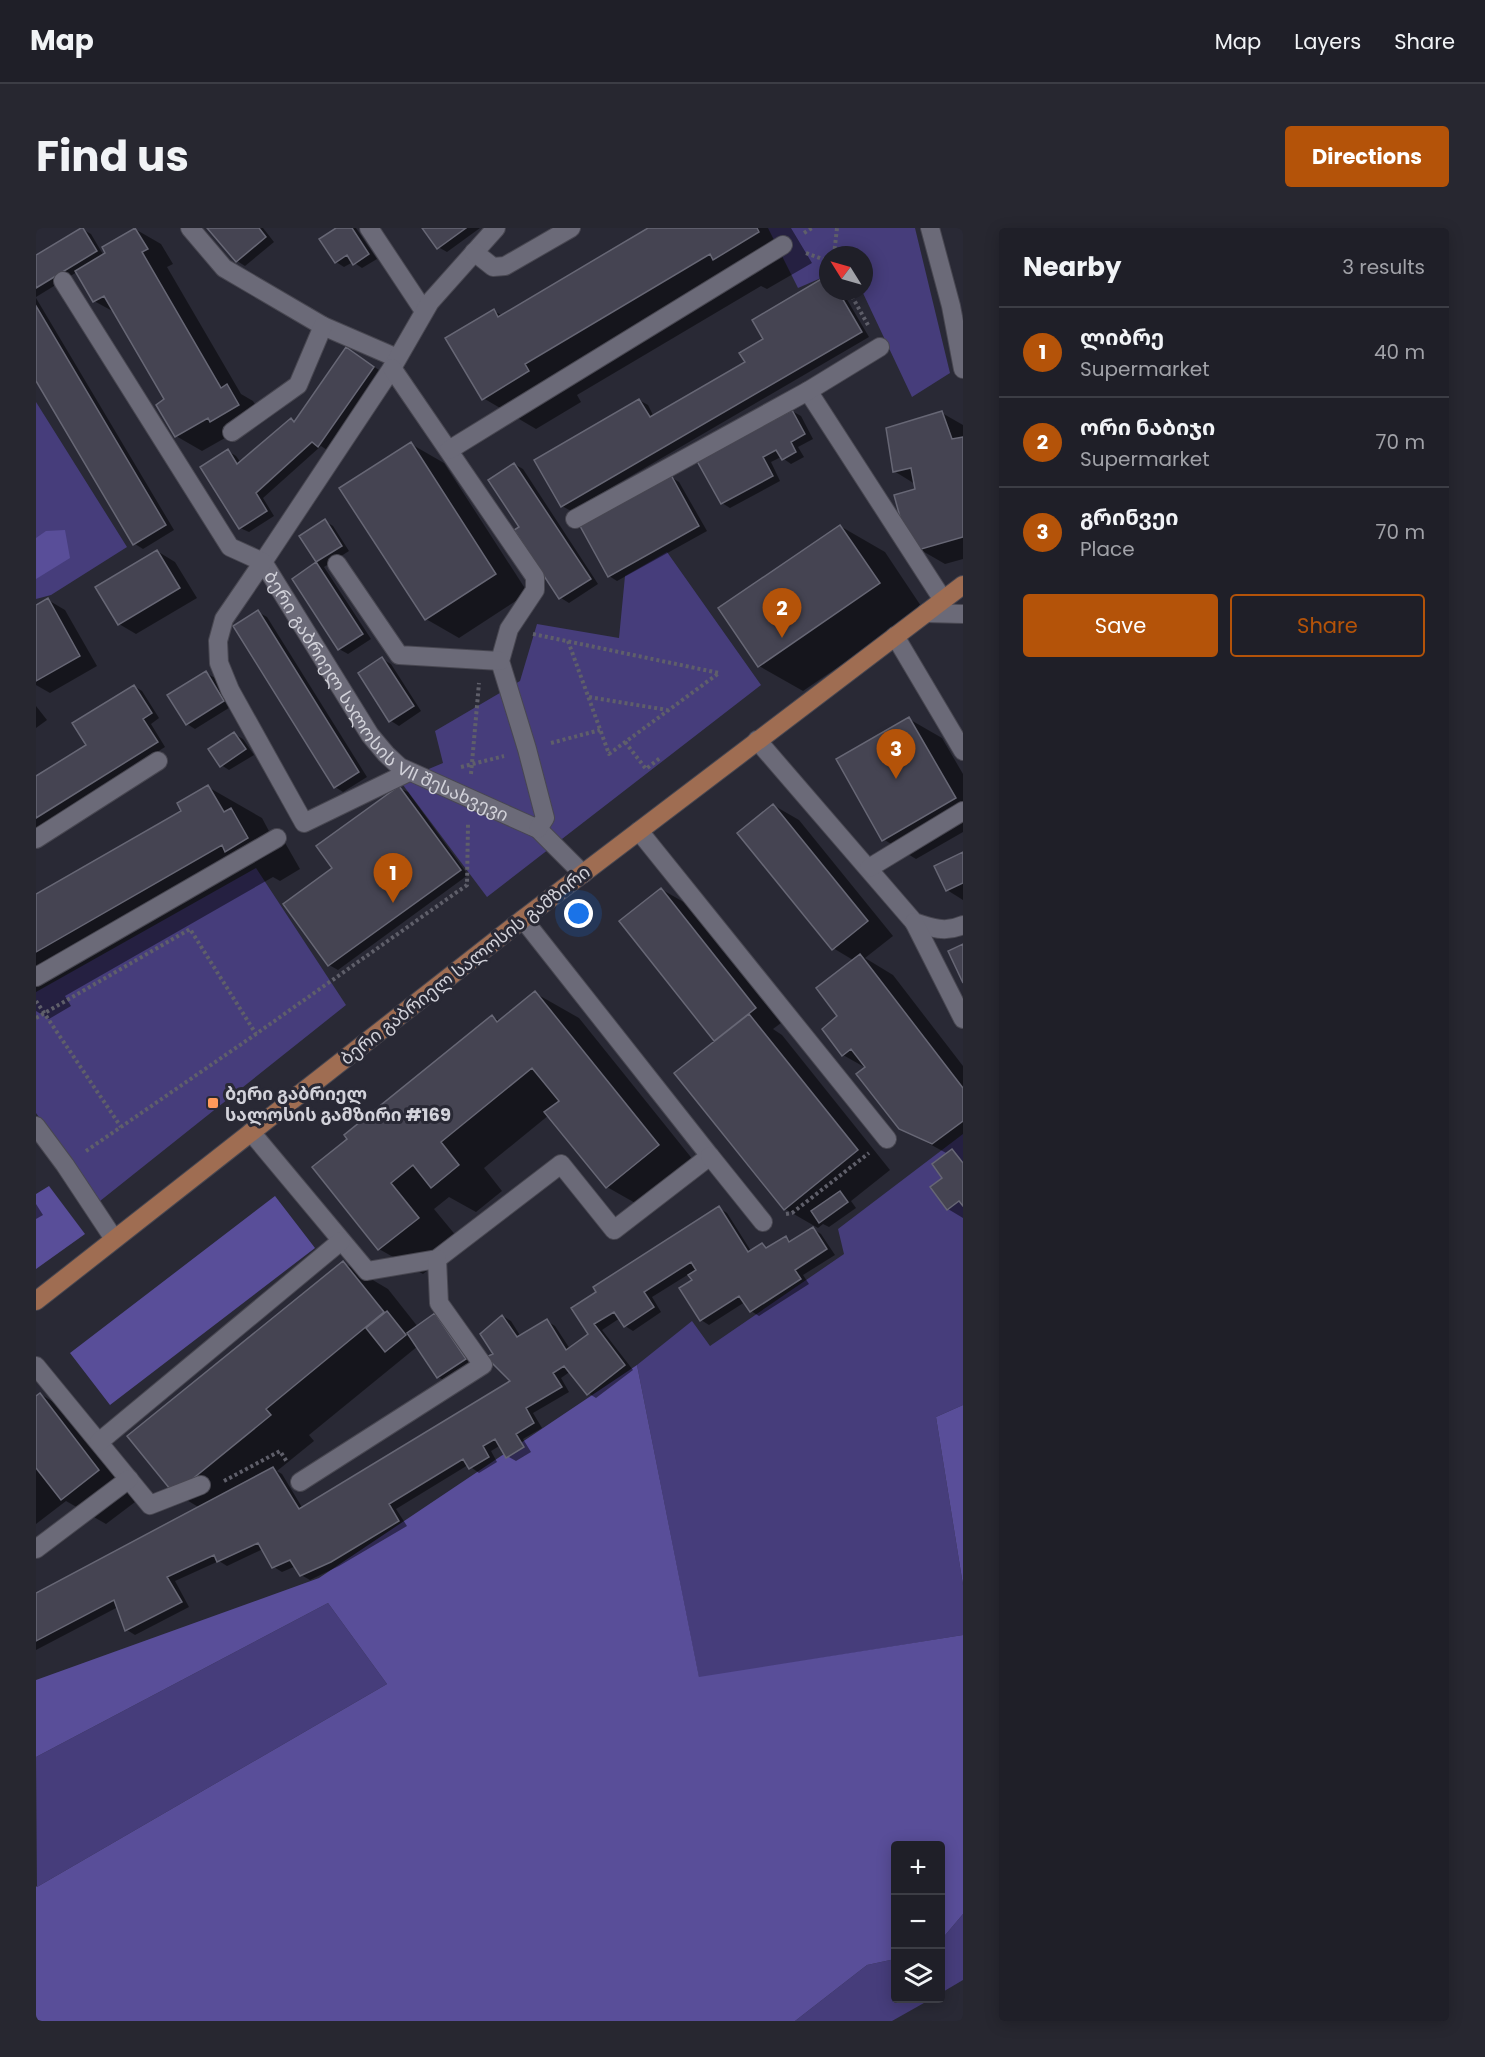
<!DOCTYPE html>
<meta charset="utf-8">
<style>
body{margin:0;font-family:Poppins,"Noto Sans Georgian",sans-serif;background:#272730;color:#f1f3f6}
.controls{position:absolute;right:18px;bottom:18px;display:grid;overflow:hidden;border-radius:6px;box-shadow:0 3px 15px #0003}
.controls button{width:54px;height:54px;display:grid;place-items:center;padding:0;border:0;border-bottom:2px solid #3c3d45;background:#1f1f28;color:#f1f3f6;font:30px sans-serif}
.compass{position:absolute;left:783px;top:18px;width:54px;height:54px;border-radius:50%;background:#1f1f28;box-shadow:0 3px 15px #0003;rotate:307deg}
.you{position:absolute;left:543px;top:686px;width:21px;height:21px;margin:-15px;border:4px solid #fff;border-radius:50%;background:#1a73e8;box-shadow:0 0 0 9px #1a73e833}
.badge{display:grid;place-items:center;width:39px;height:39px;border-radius:50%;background:#b45309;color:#fff;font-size:20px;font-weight:700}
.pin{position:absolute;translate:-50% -50px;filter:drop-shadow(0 2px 3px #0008)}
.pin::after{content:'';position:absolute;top:32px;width:21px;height:18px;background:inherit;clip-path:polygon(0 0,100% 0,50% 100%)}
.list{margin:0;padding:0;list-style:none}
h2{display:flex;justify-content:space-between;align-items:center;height:78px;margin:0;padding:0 24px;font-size:26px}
h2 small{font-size:20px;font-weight:400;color:#a1a2a8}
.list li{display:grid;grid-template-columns:39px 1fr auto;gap:18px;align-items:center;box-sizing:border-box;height:90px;padding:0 24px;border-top:2px solid #3c3d45}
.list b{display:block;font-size:22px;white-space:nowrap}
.list p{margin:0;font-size:20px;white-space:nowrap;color:#a1a2a8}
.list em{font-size:20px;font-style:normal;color:#a1a2a8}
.actions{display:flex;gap:12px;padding:18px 24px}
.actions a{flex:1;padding:14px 0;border:2px solid #b45309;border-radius:6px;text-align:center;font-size:21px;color:#b45309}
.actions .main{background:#b45309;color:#fff}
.icon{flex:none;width:33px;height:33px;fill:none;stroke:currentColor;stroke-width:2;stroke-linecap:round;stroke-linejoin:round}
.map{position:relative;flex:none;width:927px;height:1793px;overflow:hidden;border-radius:6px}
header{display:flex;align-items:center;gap:36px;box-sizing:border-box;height:84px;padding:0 30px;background:#1f1f28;border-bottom:2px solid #3c3d45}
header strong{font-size:28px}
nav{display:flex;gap:33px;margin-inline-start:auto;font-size:21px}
.intro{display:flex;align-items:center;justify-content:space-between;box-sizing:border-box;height:144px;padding:0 36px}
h1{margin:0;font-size:42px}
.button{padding:15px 27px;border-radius:6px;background:#b45309;color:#fff;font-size:21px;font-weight:700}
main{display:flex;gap:36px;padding:0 36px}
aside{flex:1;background:#1f1f28;border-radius:6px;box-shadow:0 3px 15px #0003}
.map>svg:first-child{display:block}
.green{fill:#463d7b}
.forest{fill:#594e99}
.shadow{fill:#0007}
.building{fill:#454452;stroke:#676775;stroke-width:1.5}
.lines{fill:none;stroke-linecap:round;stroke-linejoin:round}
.minor-casing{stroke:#484751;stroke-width:20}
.major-casing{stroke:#484751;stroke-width:20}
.path{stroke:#5f5f6a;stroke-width:4;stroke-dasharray:3 3;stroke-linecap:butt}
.minor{stroke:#6b6a78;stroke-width:18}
.major{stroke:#9f6d52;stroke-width:18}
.poi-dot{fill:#ff9b5a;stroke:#292935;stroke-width:2}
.labels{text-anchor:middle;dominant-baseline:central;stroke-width:6;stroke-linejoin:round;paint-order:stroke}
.street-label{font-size:18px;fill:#d2d2da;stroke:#292935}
.poi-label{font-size:18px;font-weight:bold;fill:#d2d2da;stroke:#292935;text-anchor:start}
</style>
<header>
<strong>Map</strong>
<nav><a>Map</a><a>Layers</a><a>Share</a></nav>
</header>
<div class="intro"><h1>Find us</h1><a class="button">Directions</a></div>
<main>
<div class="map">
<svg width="927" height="1793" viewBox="0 0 927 1793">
<rect width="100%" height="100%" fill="#292935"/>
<path class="green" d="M732,0H879L914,145L876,169L826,63H828V27H792V47L762,60Z
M0,174L91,319L15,367L0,371Z
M631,324L725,457L451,669L364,553L407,535L399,503L484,453L501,396L583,410L589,348Z
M220,640L310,777L64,973L0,885V764Z
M927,906V1177L900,1189L927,1357V1407L663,1450L601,1137L656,1093L674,1118L808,1026L802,1001Z
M292,1375L351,1456L1,1659L0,1529Z
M927,1686V1752L905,1765V1712Z
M859,1731L860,1770L895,1771L856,1793H759L831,1737Z"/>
<path class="forest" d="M29,302L34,330L0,351V310L10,303Z
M13,958L49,1006L0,1041V966Z
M239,968L279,1020L74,1177L34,1125Z
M601,1137L663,1449L927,1407V1686L905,1712L904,1618H860L859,1731L831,1737L759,1793H0V1658L1,1659L351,1456L292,1375L0,1529V1452L283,1350Z
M927,1177V1357L900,1189Z"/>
<path class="shadow" d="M173,0H227L238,14L209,38L201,33Z
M303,0H320L341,31L326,40L317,34L308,39L300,34Z
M388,0H444L411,24L402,19Z
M615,0H755L776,35L731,61L725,58L541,167L545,174L500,201L447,170L458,83L467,88Z
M46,1L55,6L68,28L99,1L125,16L137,36L131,39L205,166L217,173L228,192L201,208L196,206L166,223L140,208L130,172L80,85L58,73L41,44L0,69V28Z
M792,49V63H806L833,109L535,283L526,278L603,172L612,177L618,189L711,134L729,111Z
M0,70L138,302L107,321L99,316L0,150Z
M319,126L346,144L291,222L285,218L227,270L238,288L213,304L204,300L192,223L200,228L205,235L255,192L260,194Z
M756,183L765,188L777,211L762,219L768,229L755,236L745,229L735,234L744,253L694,280L686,275Z
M906,185L927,197V331L909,336L883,321L879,256L858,243Z
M375,216L408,235L492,365L423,410L390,391Z
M478,236L487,241L562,356L533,375L525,370L480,302L485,299Z
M635,249L643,254L671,303L581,353L573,348Z
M289,293L297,298L313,323L288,339L335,411L312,426L303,421L258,351L282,334L266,308Z
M804,298L849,324L887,381L767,463L723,438Z
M121,323L139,334L161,370L100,406L83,396Z
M12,372L29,382L61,438L14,465L0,457V378Z
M222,384L231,389L331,549L307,564L299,559Z
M346,431L355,436L385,483L363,498L355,493L324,446Z
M170,445L179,450L196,478L159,501L151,496Z
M98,458L106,463L123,490L115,496L129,519L0,600V550L52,518Z
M0,478L11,492L0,500Z
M873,491L906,510L927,546V604L880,631L847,611Z
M198,506L207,511L218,527L193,542L185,537Z
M172,559L226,590L234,605L248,613L264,641L244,653L237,649L29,768L35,778L13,791L0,783V668L147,583Z
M363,560L372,564L432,647L302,742L293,737L249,676L298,640Z
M737,577L763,592L857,708L829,730L857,747L927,838V990L912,981L909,951L912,926L864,900L830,840L807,827L804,788L817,732L797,720Z
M927,626V672L911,662Z
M625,661L651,676L745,795L737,801L746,807L854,942L815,973L820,980L793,999L787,996L782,1000L749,981L679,812Z
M499,765L543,790L666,943L615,984L571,959L513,887L448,940L466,963L440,984L413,969L398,981L426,1015L387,1046L343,1021L278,940L457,789L464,793Z
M0,976L7,987L0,991Z
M683,980L691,985L715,1023L726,1016L733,1020L750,1010L757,1014L777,1001L785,1006L799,1027L767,1047L773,1056L723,1088L715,1083L709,1074L673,1097L665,1092L658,1053L653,1046L616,1069L625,1084L597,1103L589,1098L584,1090L566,1102L597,1142L560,1170L552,1165L535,1143L525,1150L533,1164L497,1185L506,1200L487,1211L495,1224L480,1233L471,1228L465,1217L455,1223L461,1234L443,1245L432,1237L360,1281L371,1298L303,1338L274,1352L265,1347L260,1338L246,1344L238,1339L227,1321L191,1338L183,1333L139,1353L153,1379L99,1407L91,1402L82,1379L0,1422V1367L164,1280L139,1265L308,1035L352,1061L382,1099L399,1087L417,1097L447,1141L420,1159L402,1149L382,1118L273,1207L278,1213L241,1243L246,1246L267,1281L476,1154L459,1126L467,1088L475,1093L485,1109L511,1093L519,1098L534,1121L554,1106L537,1080Z
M4,1166L48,1192L107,1268L70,1296L30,1273L0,1296V1169Z"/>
<path class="building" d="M45,0H47L61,23L0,60V27Z
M99,0L112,21L106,24L185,160L191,156L203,177L174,194L172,190L139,209L120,177L128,171L68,68L57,74L39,43L69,25L66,19Z
M171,0H223L230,9L200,34Z
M300,0H316L333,26L317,37L311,27L299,35L283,11Z
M386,0H430L401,21Z
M612,0H721L723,4L677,32L674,26L489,136L493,143L446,172L409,110L458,81L462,89Z
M792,47V63H802L826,104L525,279L498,232L603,171L614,189L709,134L703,125L727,111L716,92Z
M0,78L130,297L97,317L0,153Z
M310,119L338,139L282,219L276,214L220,265L231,283L203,301L164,239L192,221L201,236L255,190L258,194Z
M756,182L769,206L755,214L760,224L746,232L740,222L727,229L737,248L685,276L661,233Z
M906,183L916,211L927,209V309L882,322L867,300L858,267L879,261L875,240L857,244L850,200Z
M375,214L460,346L389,392L303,260Z
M478,235L555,351L523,371L478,302L483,299L452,252Z
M635,247L663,298L572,349L544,298Z
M289,291L306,318L280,334L263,308Z
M804,297L844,355L722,439L682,380Z
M121,322L144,360L82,397L59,359Z
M280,334L327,406L302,422L256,351Z
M12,370L44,428L0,453V377Z
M222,382L323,544L298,560L197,398Z
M346,429L378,478L353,494L322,445Z
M170,443L188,473L150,497L131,467Z
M98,457L116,485L107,491L122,514L0,590V548L50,517L36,495Z
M873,489L920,570L846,613L800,531Z
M198,504L210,521L184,539L172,521Z
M172,557L188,584L195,580L212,610L189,624L186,617L0,724V666L145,583L141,575Z
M363,558L425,642L292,738L247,676L296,640L280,618Z
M737,576L832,693L796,722L701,605Z
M927,624V655L910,663L898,638Z
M625,660L720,780L678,813L583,693Z
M927,716V755L912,723Z
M824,726L927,860V893L896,916L863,901L820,846L829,839L815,821L806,828L786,801L801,788L780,760Z
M499,763L623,917L570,960L508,884L523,873L496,840L405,914L423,937L395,960L377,937L355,955L383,990L342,1022L276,939L311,911L308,907L456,787L461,794Z
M713,786L822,922L748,982L638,845Z
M916,921L927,935V978L923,973L911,982L894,959L906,950L896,936Z
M804,963L812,974L783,995L775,983Z
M683,978L712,1024L726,1015L730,1020L750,1008L753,1014L777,999L791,1021L759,1042L765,1051L714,1084L703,1068L664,1093L643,1060L656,1052L652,1047L660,1042L655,1034L608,1064L618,1079L588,1099L578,1084L558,1096L589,1137L551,1167L528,1138L517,1145L526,1159L490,1180L498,1195L480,1206L488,1219L470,1230L459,1211L447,1218L453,1229L433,1241L427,1231L353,1276L363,1293L295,1334L264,1348L254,1332L236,1340L222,1315L181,1334L178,1327L131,1349L146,1374L89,1403L78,1372L0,1413V1365L237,1239L263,1281L474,1153L450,1129L457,1126L444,1106L466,1087L481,1109L511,1091L530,1122L552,1106L535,1080L560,1064L557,1059Z
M307,1033L348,1084L230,1181L235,1187L138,1266L91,1208Z
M351,1083L370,1107L349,1124L330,1100Z
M399,1085L430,1131L401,1150L371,1105Z
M4,1165L63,1242L25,1272L0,1240V1168Z"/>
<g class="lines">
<defs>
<g id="minor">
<path d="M154,0L188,40L287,98L361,130"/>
<path d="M333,0L388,83"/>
<path id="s1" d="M460,0L394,74L356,140L227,334L334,507L350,526L364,539L502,601L547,646"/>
<path d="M894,0L915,78L927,141"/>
<path d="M438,24L457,39L469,38L535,0"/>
<path d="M27,53L194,319L227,334L188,391L182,413L183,435L194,462L268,595L373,544"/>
<path d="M356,140L499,349V362L473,401L464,433L491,521L509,590L502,601"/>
<path d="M772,163L907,372"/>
<path d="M196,204L262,157L287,98"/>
<path d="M413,222L747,17"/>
<path d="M539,291L772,163L844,119"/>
<path d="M301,336L363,427L464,433"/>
<path d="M890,385L927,386"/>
<path d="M859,408L927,523"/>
<path d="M721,512L878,694C895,700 910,705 927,697"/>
<path d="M603,603L851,911"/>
<path d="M0,611L122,533"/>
<path d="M833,640L927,583"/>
<path d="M878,694L927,791"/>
<path d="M0,749L241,610"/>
<path d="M0,898L29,937L78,1011"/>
<path d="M215,904L331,1043L401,1031L525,936L578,1002L674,928L487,691"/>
<path d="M674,928L727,994"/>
<path d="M0,1138L114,1277L165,1257"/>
<path d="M63,1214L305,1013"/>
<path d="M264,1254L447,1137L403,1075L401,1031"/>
<path d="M0,1321L93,1251"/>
</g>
<path id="major" d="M0,1073L487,691L927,357"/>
</defs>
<use href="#minor" class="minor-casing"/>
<use href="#major" class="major-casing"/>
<path class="path" d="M768,5L776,0
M770,25L792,33
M798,27L801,0
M813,63L832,97
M497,406L683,445
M532,413L573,526L683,445
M553,469L631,482
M589,514L610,541L624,530
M515,515L564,502
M425,539L468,528
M435,546L443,455
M0,773L85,899
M0,790L154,701L220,806
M50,923L220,806L431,657L432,596
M750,986L756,985L833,925
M188,1253L244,1223L251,1234"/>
<use href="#minor" class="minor"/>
<use href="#major" class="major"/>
</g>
<rect class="poi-dot" x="171" y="869" width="12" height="12" rx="3"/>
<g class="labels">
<g class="street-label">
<text stroke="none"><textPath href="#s1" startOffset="597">ბერი გაბრიელ სალოსის VII შესახვევი</textPath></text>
<text transform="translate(429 737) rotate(-38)">ბერი გაბრიელ სალოსის გამზირი</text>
</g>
<g class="poi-label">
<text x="189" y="865">ბერი გაბრიელ<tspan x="189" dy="21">სალოსის გამზირი #169</tspan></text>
</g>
</g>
</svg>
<div class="controls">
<button>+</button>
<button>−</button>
<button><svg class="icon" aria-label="layers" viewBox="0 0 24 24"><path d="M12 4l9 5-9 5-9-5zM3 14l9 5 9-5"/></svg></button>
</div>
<svg class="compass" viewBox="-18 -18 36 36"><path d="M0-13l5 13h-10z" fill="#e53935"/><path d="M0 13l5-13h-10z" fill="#a1a2a8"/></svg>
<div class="you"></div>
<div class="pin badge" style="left:357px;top:675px">1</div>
<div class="pin badge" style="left:746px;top:410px">2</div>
<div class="pin badge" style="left:860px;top:551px">3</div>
</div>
<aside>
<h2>Nearby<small>3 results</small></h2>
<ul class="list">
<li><span class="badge">1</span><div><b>ლიბრე</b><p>Supermarket</p></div><em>40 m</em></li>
<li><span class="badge">2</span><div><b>ორი ნაბიჯი</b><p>Supermarket</p></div><em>70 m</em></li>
<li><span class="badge">3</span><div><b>გრინვეი</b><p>Place</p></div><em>70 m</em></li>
</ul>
<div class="actions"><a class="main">Save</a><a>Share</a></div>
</aside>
</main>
